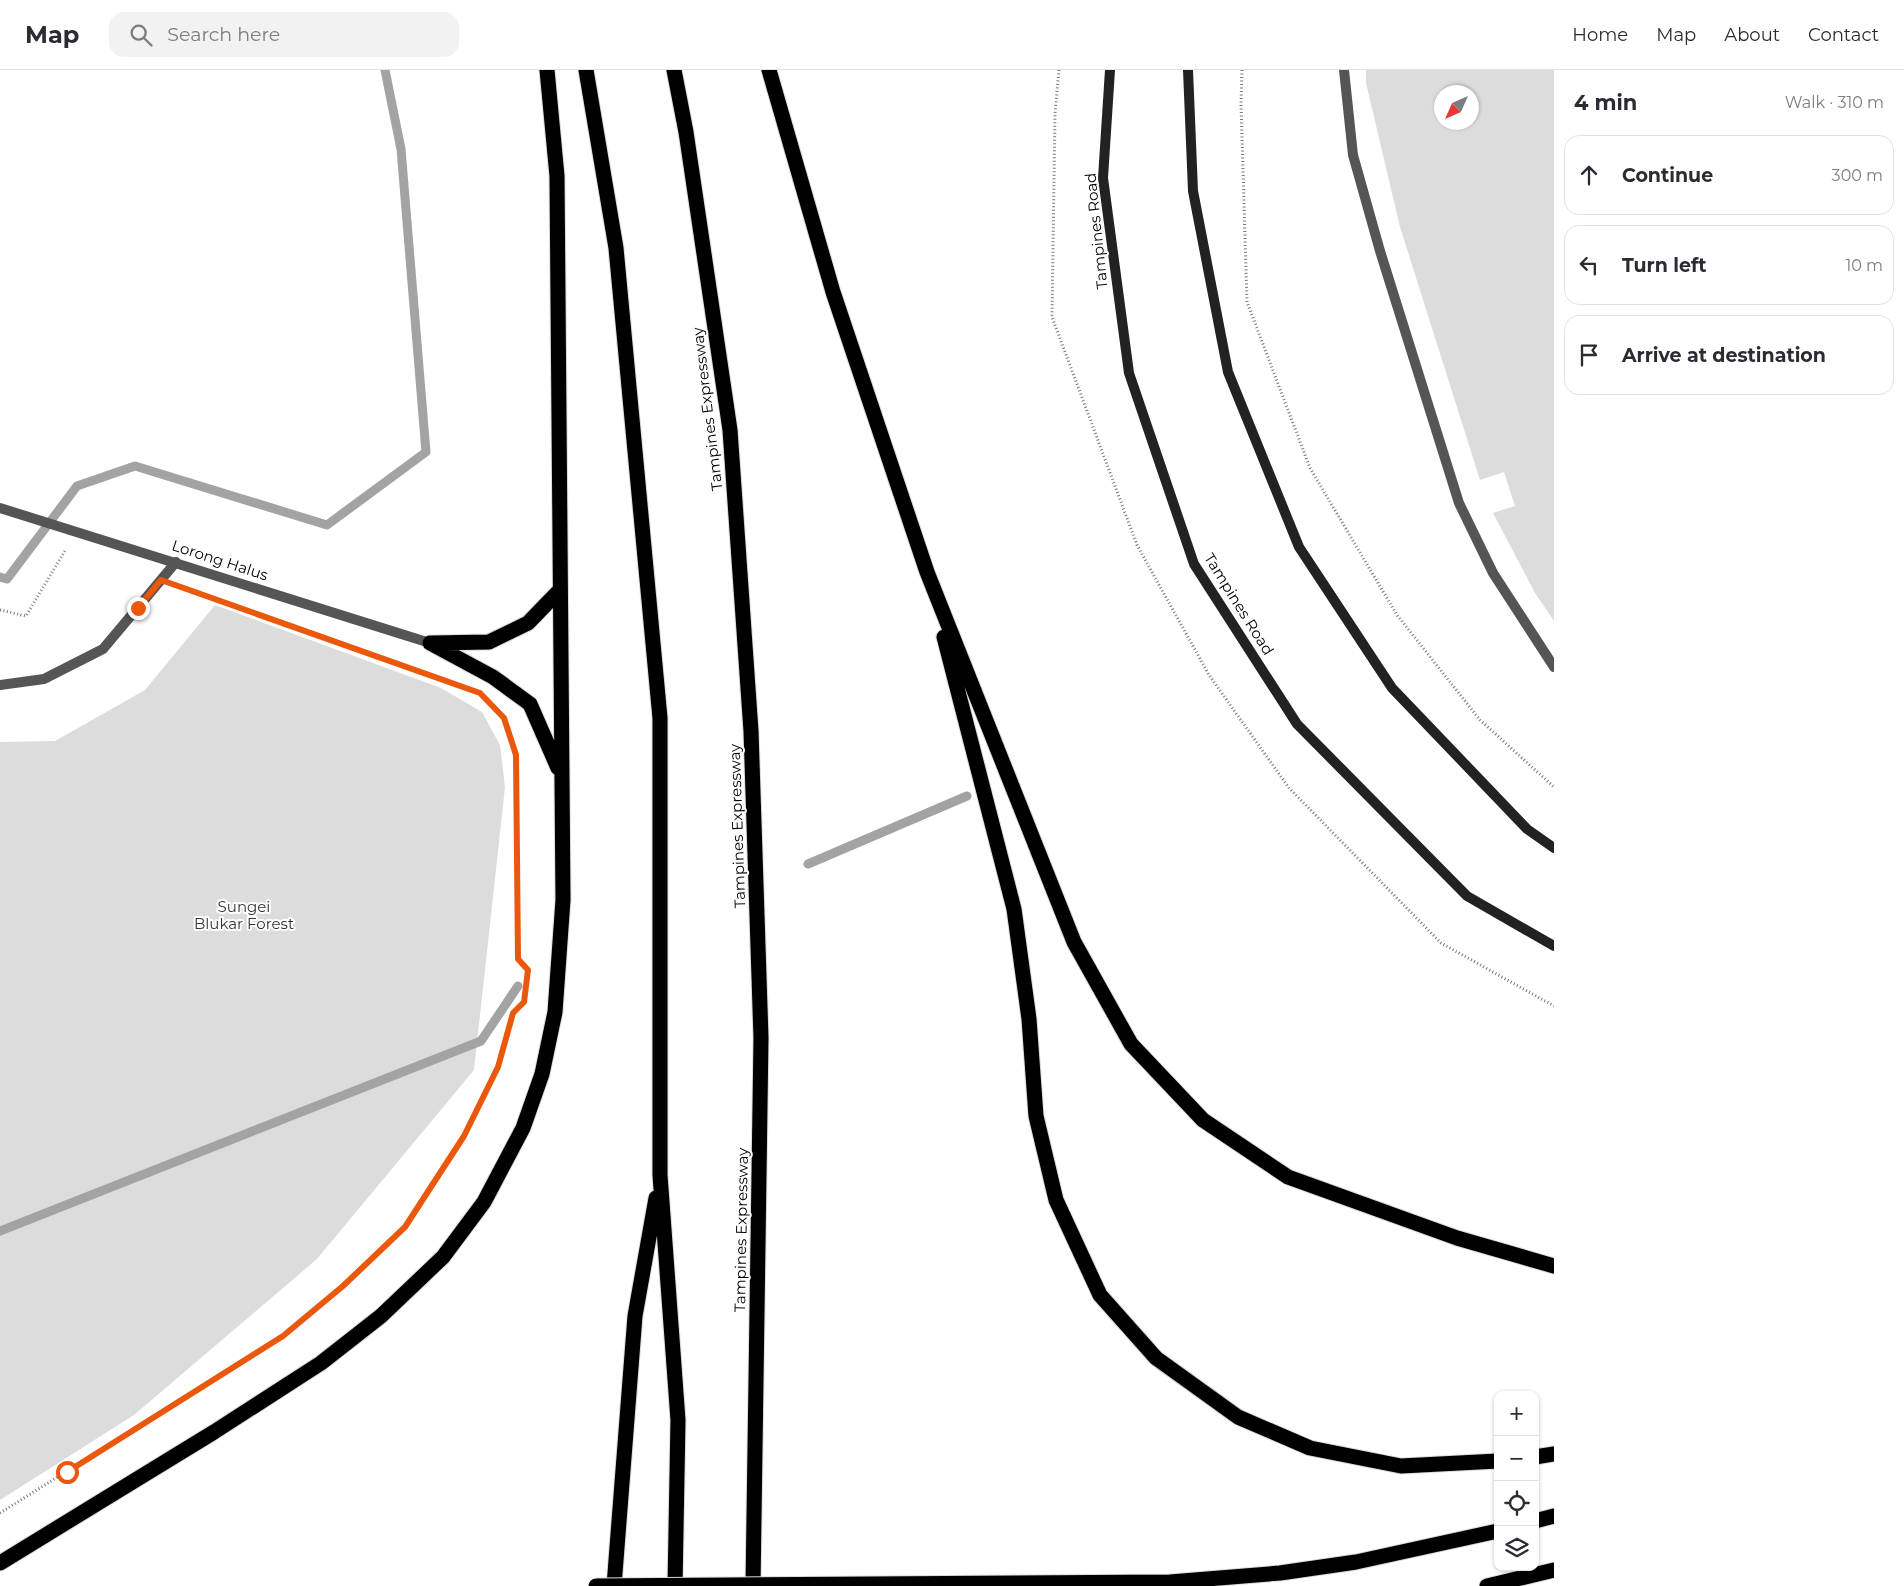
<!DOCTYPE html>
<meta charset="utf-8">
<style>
body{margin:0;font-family:Montserrat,sans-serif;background:#f2f2f3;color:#2b2b33}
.controls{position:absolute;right:15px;bottom:15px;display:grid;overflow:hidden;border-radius:10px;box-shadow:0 1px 4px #0004}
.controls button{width:45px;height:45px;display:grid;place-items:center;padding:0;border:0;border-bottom:1px solid #e1e1e2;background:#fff;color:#2b2b33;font:25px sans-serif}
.compass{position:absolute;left:1434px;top:15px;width:45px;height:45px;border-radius:50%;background:#fff;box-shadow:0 1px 4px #0004;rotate:225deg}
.stop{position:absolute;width:15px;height:15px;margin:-11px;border:4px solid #ea580c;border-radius:50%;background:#fff}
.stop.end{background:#ea580c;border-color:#fff;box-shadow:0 1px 5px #0008}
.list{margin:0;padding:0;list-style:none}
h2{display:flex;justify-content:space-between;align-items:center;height:65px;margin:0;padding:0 20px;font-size:21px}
h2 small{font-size:16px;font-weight:400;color:#7c7c81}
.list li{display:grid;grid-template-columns:32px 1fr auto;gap:15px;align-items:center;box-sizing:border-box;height:80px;margin:0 10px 10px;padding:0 10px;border:1px solid #e1e1e2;border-radius:15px}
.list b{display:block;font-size:19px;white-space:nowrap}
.list em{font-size:16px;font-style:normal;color:#7c7c81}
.icon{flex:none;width:28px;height:28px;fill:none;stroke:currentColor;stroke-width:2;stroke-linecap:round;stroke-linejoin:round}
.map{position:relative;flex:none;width:1554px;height:1516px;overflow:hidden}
header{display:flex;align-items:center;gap:30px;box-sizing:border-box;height:70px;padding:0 25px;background:#fff;border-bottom:1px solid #e1e1e2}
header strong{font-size:24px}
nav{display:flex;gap:28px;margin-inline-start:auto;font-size:18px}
.search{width:350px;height:45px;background:#f2f2f3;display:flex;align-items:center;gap:12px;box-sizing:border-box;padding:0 18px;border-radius:15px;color:#7c7c81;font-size:19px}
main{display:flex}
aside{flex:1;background:#fff}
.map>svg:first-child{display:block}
.green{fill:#dcdcdc;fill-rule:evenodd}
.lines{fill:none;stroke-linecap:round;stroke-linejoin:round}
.stream{stroke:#a3a3a3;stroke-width:9}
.highway-casing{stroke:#dbdbdb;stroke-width:17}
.path{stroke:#777;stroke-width:3;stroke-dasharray:1 2.5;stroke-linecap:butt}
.lane{stroke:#555;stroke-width:10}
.street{stroke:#555;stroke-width:10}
.secondary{stroke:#222;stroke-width:10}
.highway{stroke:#000;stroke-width:15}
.highway-bridge-casing{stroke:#dbdbdb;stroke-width:17;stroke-linecap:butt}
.highway-bridge{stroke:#000;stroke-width:15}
.route{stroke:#ea580c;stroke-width:6}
.labels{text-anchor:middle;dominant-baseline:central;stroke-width:4;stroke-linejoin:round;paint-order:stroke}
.street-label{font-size:15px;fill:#000;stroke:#fff}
.park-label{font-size:15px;fill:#333;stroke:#fff}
</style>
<header>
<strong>Map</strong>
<div class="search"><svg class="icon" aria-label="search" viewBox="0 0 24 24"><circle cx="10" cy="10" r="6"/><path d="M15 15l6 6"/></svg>Search here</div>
<nav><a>Home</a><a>Map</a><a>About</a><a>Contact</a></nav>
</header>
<main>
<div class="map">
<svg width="1554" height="1516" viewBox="0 0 1554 1516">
<rect width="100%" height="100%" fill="#fff"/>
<path class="green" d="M1366,0H1554V551L1535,523L1493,443L1515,436L1504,402L1480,410L1400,157L1366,13ZM1442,22H1472V52H1442Z
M215,535L441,618L482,642L500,675L505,717L474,1000L317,1189L134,1345L0,1430V672L55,671L145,620Z"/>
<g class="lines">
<path class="stream" d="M0,507L7,509L77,416L135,396L327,455L426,382L401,79L385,0
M808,794L967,726
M0,1161L481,971L518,916"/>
<defs>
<path id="highway" d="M586,0L616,178L660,648V1105L678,1350L675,1516
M674,0L686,62L730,360L751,661L761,968L753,1516
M769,0L833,222L927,502L1074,872L1131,974L1203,1050L1288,1107L1457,1168L1554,1196
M944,567L1014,839L1029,949L1036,1046L1056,1130L1100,1225L1156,1288L1238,1347L1310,1378L1401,1396L1498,1391
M430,573L493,607L530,634L558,698
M432,573L489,572L528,553L559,521
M1535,1387L1554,1384
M1535,1451L1554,1446
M0,1493L214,1362L321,1293L381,1246L443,1187L484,1132L523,1058L542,1004L555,942L563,830L557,106L547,0
M614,1516L635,1246L656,1128
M1487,1516L1554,1500"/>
</defs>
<use href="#highway" class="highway-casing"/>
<path class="path" d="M1059,0L1055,43L1052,247L1137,475L1209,605L1289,718L1441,873L1554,936
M1242,0L1241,33L1247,232L1310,398L1397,545L1480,650L1554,717
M224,532L451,613
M0,540L26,546L66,479
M0,1443L283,1266L343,1217L405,1157L464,1066L498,997L513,943L524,933L528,901L518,889L516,685L504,648L496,640"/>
<path class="lane" d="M1344,0L1353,85L1380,181L1459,433L1493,503L1554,597
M0,615L44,609L103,579L176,492"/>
<path class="street" d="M0,438L430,573"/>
<path class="secondary" d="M1110,0L1103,108L1129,303L1194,494L1297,654L1467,826L1554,876
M1188,0L1193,121L1228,302L1299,477L1392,618L1527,759L1554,778"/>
<use href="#highway" class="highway"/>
<defs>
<path id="highway-bridge" d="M596,1516L1170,1512L1280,1503L1356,1492L1498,1461"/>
</defs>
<use href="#highway-bridge" class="highway-bridge-casing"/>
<use href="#highway-bridge" class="highway-bridge"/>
</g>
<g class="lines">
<path class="route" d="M67,1402L283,1266L343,1216L405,1157L464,1066L498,997L513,943L524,932L528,900L518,889L516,685L504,648L480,623L161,510L138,538"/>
</g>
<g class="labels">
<g class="street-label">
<text transform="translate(1096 161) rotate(-96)">Tampines Road</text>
<text transform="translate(707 339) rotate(-97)">Tampines Expressway</text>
<text transform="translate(220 490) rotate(18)">Lorong Halus</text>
<text transform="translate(1239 534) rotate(58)">Tampines Road</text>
<text transform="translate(737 756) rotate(-92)">Tampines Expressway</text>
<text transform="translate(741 1160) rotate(-89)">Tampines Expressway</text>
</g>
<g class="park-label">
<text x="244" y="836">Sungei<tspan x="244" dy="17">Blukar Forest</tspan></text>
</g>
</g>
</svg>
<div class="controls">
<button>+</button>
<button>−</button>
<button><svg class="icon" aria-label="locate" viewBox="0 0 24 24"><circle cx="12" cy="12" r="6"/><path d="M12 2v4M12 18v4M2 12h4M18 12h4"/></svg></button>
<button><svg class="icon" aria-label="layers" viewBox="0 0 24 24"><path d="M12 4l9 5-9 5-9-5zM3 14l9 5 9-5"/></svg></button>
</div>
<svg class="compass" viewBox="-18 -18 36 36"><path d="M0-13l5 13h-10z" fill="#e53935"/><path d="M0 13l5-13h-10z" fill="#7c7c81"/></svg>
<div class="stop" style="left:67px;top:1402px"></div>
<div class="stop end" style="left:138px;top:538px"></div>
</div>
<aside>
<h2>4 min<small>Walk · 310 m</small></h2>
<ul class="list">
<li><svg class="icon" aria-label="ahead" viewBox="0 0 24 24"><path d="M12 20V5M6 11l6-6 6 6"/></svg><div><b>Continue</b></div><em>300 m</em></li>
<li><svg class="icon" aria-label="left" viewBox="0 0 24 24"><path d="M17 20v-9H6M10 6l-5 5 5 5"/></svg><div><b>Turn left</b></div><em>10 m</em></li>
<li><svg class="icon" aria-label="arrive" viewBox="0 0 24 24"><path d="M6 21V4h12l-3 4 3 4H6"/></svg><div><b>Arrive at destination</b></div></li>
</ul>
</aside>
</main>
